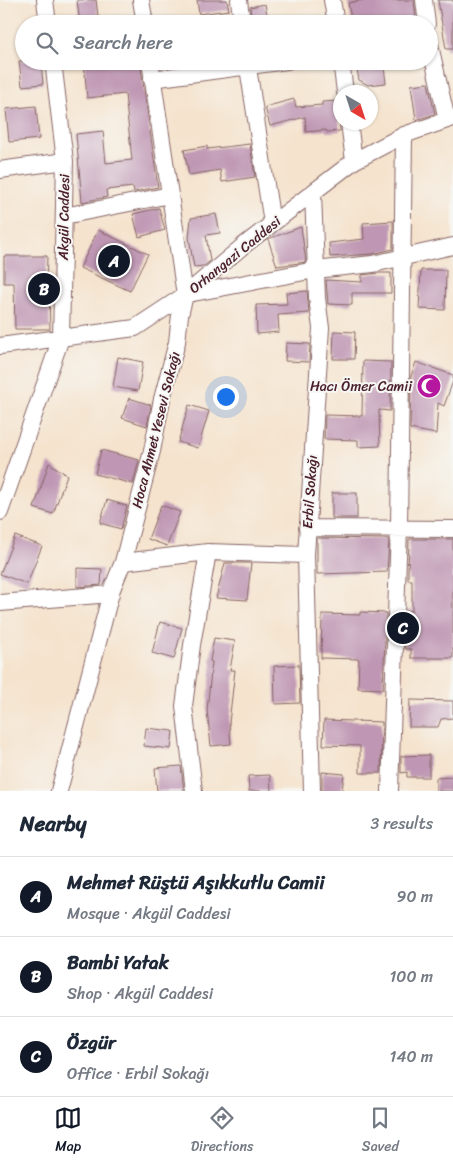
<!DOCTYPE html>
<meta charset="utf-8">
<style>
body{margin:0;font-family:Sriracha,sans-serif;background:#f6f6f7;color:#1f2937}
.compass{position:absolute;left:333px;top:85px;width:45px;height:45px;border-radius:50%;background:#fff;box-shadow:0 1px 4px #0004;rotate:141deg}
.you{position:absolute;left:225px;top:396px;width:18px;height:18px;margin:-12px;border:4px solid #fff;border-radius:50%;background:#1a73e8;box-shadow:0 0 0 8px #1a73e833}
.badge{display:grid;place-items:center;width:32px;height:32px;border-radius:50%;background:#111827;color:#fff;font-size:16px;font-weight:700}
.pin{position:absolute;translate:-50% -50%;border:2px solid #fff;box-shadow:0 1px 5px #0006}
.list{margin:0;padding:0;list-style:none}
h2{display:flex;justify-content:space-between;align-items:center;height:65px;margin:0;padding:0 20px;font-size:21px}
h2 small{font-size:16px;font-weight:400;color:#747a83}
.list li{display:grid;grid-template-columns:32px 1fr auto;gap:15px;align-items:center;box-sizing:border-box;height:80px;padding:0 20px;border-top:1px solid #e0e1e3}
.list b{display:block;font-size:19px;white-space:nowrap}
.list p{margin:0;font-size:16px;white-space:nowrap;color:#747a83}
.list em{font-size:16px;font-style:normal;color:#747a83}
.icon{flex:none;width:28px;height:28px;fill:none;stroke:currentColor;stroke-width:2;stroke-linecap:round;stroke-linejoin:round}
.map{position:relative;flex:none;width:453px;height:791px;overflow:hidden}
.search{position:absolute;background:#fff;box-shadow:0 1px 4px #0004;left:15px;right:15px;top:15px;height:55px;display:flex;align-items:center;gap:12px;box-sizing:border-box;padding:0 18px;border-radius:28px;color:#747a83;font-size:19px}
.sheet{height:305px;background:#fff}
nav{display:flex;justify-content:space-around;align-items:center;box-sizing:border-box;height:70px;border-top:1px solid #e0e1e3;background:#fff;font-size:14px;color:#747a83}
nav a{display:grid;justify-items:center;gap:2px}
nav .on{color:#111827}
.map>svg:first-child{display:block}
.building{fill:#bf97b4}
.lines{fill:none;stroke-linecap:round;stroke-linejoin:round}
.minor-casing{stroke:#866464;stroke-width:18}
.minor{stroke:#fff;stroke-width:16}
.labels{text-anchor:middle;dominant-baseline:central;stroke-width:4;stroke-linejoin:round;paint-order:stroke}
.street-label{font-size:14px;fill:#4a1f2b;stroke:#f6f6f2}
.poi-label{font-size:14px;fill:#4a1f2b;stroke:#f6f6f2;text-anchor:end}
</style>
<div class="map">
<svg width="453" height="791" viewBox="0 0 453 791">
<rect width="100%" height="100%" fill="#f6f6f2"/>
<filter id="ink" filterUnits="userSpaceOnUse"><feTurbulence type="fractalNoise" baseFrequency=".02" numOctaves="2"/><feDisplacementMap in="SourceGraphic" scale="10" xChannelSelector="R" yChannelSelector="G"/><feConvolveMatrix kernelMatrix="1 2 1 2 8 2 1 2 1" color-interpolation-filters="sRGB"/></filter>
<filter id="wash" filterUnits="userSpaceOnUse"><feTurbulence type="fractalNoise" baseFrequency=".0096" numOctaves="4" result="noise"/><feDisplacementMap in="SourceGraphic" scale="20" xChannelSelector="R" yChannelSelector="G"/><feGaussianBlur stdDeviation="1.12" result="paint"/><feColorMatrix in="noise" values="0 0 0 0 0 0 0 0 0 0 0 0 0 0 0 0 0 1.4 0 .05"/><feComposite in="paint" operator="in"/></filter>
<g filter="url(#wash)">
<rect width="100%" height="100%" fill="#f5e3cd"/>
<g id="blocks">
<path class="building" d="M77,0H96L99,24H80Z
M197,0H227L229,10L199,14Z
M364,0H414L416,20H415V24H352L348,3Z
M438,0H453V49H446Z
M265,4L268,20L252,24L250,7Z
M19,61H41L43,84L22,86Z
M84,61H140L158,187L134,192L133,187L106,190L107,197L82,202L76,134L103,131L106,163L132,160L125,94L87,98Z
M382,61L383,67H384L386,83L368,85L359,80L356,65H362L364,62Z
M428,83L435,114L416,120L411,85Z
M294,99L296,107L322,105V102L338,101L340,131L327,132L326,130L306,132L305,117L270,126L265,107Z
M36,106L39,139L9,142L6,109Z
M250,144L255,177L222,182L220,170L189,175L184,150L207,146V149Z
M159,208L165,230L139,237L133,214Z
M216,214L220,233L206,235L210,261L204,266L194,267L189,238L191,218Z
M393,221V249L372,254L330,257L329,243L364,239L363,223Z
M301,227L306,262L277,266L268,239Z
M98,230L148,254L130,291L80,268Z
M4,256H47L46,289H49L50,329H15L14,283H4Z
M421,270H446L445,310L419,309Z
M379,273H391V293H352V305L328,304L326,280L362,282V275Z
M307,291L309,313L278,315L279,332L257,334L256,305L287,304L286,293Z
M334,331L355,332L354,359H333Z
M286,343L310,344L309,362L285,361Z
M118,357L143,362L138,391L113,387Z
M363,361L391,362L390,411L379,410L380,446L358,447V440L324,439L325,415L362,416Z
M416,362L453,375V381L444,406L438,403L436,434L410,429L411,376Z
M129,398L151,405L147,426L122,418Z
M189,405L209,411L198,448L178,442Z
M101,450L139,460L133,484L95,474Z
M49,463L67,475L53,514L34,508Z
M332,493H357V518H332Z
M107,500L127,506L121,529L100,523Z
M161,505L180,512L167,546L148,539Z
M15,536L42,546L27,584L0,574Z
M317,538L389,539L387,572L317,574Z
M409,539H453V658H411V649H405L406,611H412V580H408V572Z
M225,563H251L247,600L216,598Z
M77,568L102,569L101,585L77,587Z
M360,612L386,613L383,689L358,688L359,659L321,658L322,614L360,615Z
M160,622L182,628L174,659L152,653Z
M214,638L235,641L230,670H235L229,723L231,744L211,746L207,710L212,662L210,661Z
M299,665L300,703L275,704L274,666Z
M410,700L453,701V718L441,719L438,727H409Z
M324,720L382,722L381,773H360V746L323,745Z
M146,728L173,731L171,749L144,746Z
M429,755V777H407V772L401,773V756Z
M181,766L184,791H157L155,768Z
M322,772L344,774L342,791H322Z
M270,775L271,791H249L248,776Z
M453,777V791H436V778Z"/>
</g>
</g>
<g filter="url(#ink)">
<use href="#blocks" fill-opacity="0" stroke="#866464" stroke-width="1"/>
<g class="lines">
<defs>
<path id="minor" d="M45,0L48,24
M141,0L145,24
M239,0L242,24
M332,0L336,24
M424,0L427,24
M429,41L447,120
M247,61L272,223
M341,61L345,92
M152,79L287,61
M349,122L354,161
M0,170L65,161
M64,216L170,195
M188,294L315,270L373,264L453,246
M0,346L135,328L185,295L243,246L354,161L404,135L453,118
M0,512L61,338L65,161L53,61
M307,528L453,529
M123,562L208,552L306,555
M0,603L111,594
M59,791L112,589L123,562L152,451L162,399L177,342L180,315L185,295L150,61
M194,791L184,706L192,645L208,552
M312,791L306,555L321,328L317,298L313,193
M390,791L399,528L404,135"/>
</defs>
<use href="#minor" class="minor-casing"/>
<use href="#minor" class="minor"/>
</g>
</g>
<defs>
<symbol id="mosque-disc" viewBox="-11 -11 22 22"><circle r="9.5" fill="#b5179e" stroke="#f6f6f2"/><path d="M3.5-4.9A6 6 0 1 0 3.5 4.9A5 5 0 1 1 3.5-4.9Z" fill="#fff"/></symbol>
</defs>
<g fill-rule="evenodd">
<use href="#mosque-disc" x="415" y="372" width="28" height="28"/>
</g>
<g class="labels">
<g class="street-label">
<text transform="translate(64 217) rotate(-89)">Akgül Caddesi</text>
<text transform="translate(235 255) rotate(-39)">Orhangazi Caddesi</text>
<text transform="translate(156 430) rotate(-76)">Hoca Ahmet Yesevi Sokağı</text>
<text transform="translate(310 492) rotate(-86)">Erbil Sokağı</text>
</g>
<g class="poi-label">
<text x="412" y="386">Hacı Ömer Camii</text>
</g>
</g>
</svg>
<svg class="compass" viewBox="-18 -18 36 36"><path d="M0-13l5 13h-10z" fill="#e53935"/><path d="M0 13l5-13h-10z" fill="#747a83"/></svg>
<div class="you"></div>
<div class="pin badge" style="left:114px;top:261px">A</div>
<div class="pin badge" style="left:44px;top:289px">B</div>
<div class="pin badge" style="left:403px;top:628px">C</div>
<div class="search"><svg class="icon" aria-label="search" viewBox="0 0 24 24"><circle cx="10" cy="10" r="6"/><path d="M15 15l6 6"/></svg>Search here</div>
</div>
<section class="sheet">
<h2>Nearby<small>3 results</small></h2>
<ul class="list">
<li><span class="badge">A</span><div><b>Mehmet Rüştü Aşıkkutlu Camii</b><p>Mosque · Akgül Caddesi</p></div><em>90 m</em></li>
<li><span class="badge">B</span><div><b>Bambi Yatak</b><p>Shop · Akgül Caddesi</p></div><em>100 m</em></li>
<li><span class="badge">C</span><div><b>Özgür</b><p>Office · Erbil Sokağı</p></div><em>140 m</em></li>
</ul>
</section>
<nav>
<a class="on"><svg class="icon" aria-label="map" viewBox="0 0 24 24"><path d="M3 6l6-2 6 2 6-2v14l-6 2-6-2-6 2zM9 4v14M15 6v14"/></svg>Map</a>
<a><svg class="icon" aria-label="directions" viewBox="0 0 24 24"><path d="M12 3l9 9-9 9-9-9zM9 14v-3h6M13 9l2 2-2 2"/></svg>Directions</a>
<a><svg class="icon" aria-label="saved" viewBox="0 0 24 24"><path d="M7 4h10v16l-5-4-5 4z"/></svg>Saved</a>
</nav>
